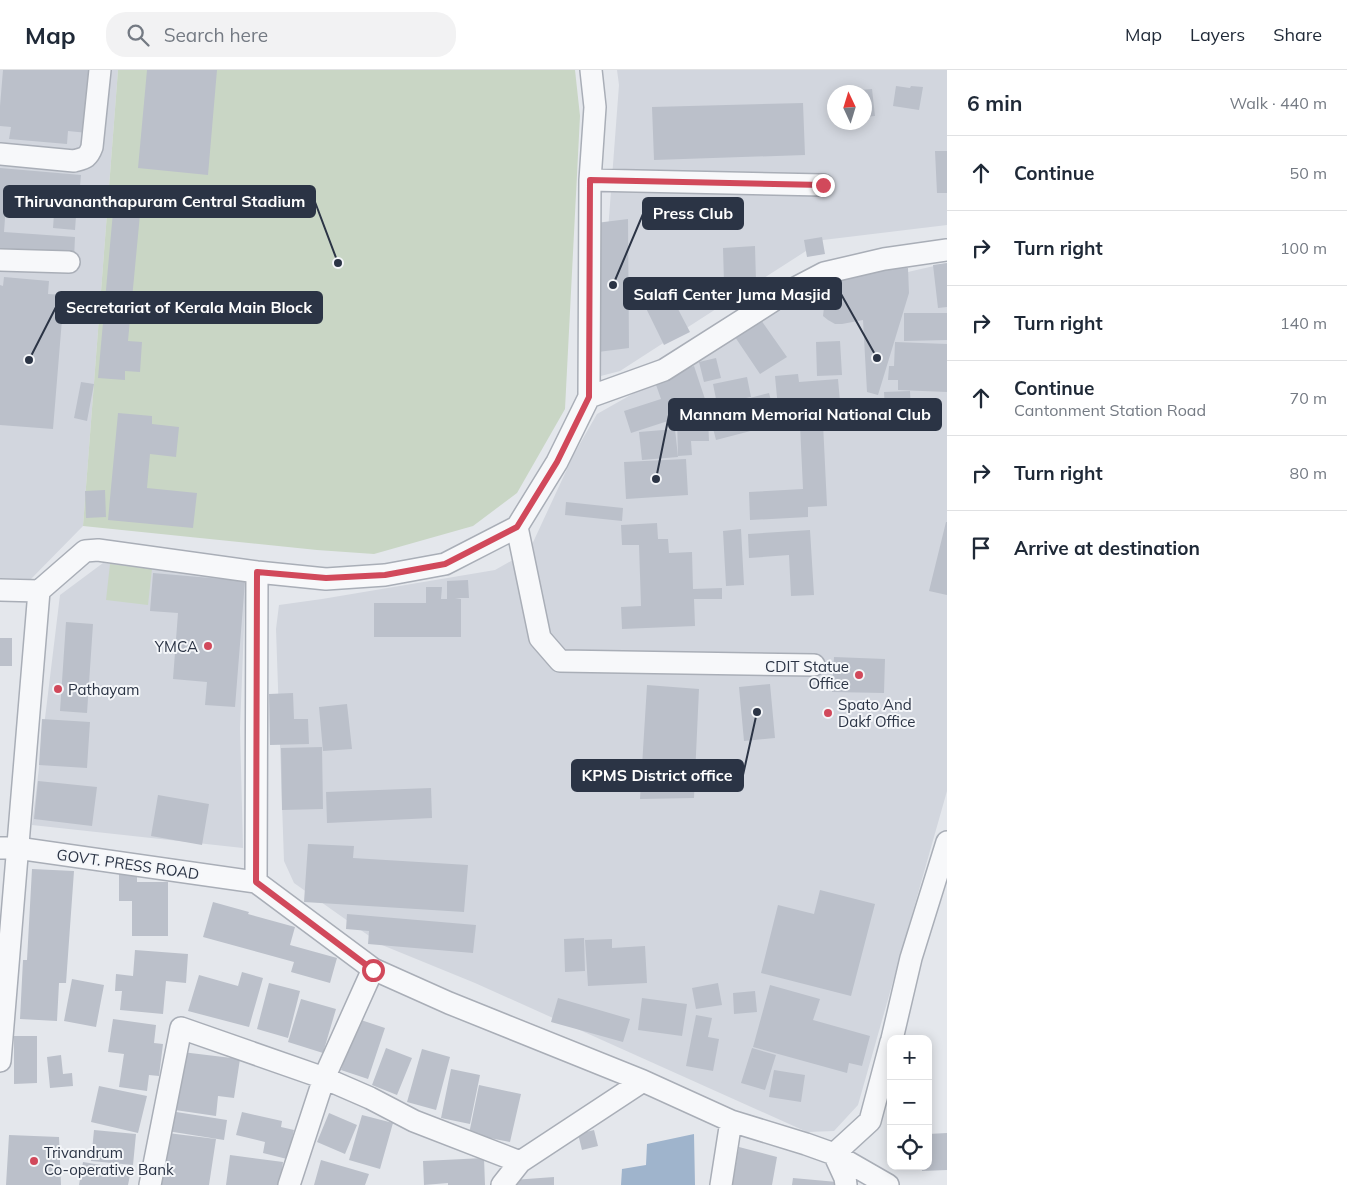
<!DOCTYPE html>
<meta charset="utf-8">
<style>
body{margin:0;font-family:Mulish,sans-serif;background:#f2f2f3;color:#1f2937}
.controls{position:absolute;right:15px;bottom:15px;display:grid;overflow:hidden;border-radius:10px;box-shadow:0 2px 12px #0003}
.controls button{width:45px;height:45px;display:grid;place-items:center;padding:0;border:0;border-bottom:1px solid #e0e1e3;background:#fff;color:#1f2937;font:25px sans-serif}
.compass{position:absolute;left:827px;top:15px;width:45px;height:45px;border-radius:50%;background:#fff;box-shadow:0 2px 12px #0003;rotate:356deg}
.stop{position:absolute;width:15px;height:15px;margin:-11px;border:4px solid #d1495b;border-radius:50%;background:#fff}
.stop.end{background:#d1495b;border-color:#fff;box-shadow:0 1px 5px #0008}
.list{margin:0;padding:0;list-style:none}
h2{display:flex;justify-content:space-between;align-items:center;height:65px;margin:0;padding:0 20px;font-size:21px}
h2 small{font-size:16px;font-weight:400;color:#747a83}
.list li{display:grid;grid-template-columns:32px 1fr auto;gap:15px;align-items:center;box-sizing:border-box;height:75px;padding:0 20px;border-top:1px solid #e0e1e3}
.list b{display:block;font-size:19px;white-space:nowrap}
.list p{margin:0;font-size:16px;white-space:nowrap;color:#747a83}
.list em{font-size:16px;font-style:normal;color:#747a83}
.icon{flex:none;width:28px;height:28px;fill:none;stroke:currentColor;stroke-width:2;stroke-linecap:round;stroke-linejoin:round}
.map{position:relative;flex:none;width:947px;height:1115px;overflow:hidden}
header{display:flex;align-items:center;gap:30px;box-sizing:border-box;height:70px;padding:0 25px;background:#fff;border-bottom:1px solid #e0e1e3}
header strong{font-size:24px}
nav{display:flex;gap:28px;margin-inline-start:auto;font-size:18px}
.search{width:350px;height:45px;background:#f2f2f3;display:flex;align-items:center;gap:12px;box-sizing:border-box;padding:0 18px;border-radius:20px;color:#747a83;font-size:19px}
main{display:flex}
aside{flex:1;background:#fff}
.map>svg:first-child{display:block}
.built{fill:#d2d6de;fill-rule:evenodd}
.green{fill:#c9d6c5}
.water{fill:#9fb4cc}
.building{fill:#bbc0ca}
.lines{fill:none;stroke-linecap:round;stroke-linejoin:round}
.minor-casing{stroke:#a9aeb7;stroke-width:24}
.minor{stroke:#f7f8fa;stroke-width:21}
.route{stroke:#d1495b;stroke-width:6}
.poi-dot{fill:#d1495b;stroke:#f4f6f9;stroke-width:2}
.labels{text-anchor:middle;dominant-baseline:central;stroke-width:4;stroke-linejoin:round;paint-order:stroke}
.poi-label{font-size:15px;fill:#2b3445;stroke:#f4f6f9;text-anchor:start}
.street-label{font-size:15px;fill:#2b3445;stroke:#f4f6f9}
.leader{fill:none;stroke:#2b3445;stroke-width:2}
.callout-dot{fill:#2b3445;stroke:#f4f6f9;stroke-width:2}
.callout{fill:#2b3445;stroke:#2b3445;stroke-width:2}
.callout-label{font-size:16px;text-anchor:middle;font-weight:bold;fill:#fff}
</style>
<header>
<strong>Map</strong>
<div class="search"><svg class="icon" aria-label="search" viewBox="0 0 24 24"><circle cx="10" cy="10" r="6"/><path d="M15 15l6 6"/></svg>Search here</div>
<nav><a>Map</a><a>Layers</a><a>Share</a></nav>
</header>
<main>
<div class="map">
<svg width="947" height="1115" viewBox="0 0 947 1115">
<rect width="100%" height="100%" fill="#e4e7ec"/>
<path class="built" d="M0,0H118L83,456L31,509L0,508Z
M617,0H947V155L823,170L620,301L597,307L619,15ZM834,22H864V52H834Z
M947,193V721L858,1035L834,1061L807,1062L475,913L382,875L294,813L284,791L276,559L279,535L322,529L495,500L529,481L574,384L597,344L808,225Z
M103,493L246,506L240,658L243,778L32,755L60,525Z"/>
<path class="green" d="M118,0H575L580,46L565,339L517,423L473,456L374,484L317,480L83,456Z
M110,494L152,499L148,535L106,530Z"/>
<path class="water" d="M694,1064L695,1115H621L622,1099L646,1095L647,1074Z"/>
<path class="building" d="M3,0H94L88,63L68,61L67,74L9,69L11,57L0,56V36Z
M147,0H217L208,105L138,98Z
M896,16L910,18L911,16L923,17L919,40L893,36Z
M872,19L875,46L864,47V22H847V21Z
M803,33L805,85L654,90L652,37Z
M935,81H947V123H937Z
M0,98L81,105L79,127L7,121L4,162L75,167L74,189L0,183Z
M55,130L77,132L75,160L53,158Z
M114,131L141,134L128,271L142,272L140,302L125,301V310L98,308Z
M628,149L629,278L598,282L596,153Z
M822,167L825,184L807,187L804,170Z
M755,176L756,212L724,213L723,178Z
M947,193V237L938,238L933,195Z
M908,198L909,223L878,325L867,322L863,250L842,254H835L828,250L823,246L825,229L835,206L862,199Z
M4,207L49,211L48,224L64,225L53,359L0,355V215L3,216Z
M667,218L690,262L664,275L642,230Z
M904,243H947V270L904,271Z
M761,250L787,287L760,304L735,267Z
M840,271L842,305L817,306L816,272Z
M895,272L947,274V322L898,320V310H888L889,296H894Z
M716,288L721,308L704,312L699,292Z
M694,296L708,338L631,363L624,341L661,329L654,309Z
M798,304L799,312L838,309L841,343L779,349L775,306Z
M747,307L751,327L717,334L713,314Z
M81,312L94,314L87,351L74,348Z
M910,321L911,340L885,341L884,322Z
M769,323L777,354L716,370L708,339Z
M118,343L152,346V354L179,357L176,387L150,384L147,418L197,423L193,458L108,450Z
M708,348L709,371H691L692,385L678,386L677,349Z
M823,353L827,436L808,437V447L750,450L749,422L803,419L800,355Z
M675,359L678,387L642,390L639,362Z
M686,389L688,425L626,429L624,392Z
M105,420L106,447L86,448L85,421Z
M566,432L623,438L622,451L565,445Z
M946,452H947V525L929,521Z
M657,453L658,469H668L669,483L692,482L693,519L722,518V529H694L695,556L622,559L621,537L641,536L639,475H622L621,455Z
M741,459L744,515L726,516L723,461Z
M810,460L814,525L791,526L789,485L749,488L748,464Z
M153,503L245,511L235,637L205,635L207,612L173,609L178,543L150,541Z
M468,510L469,528H455L461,529V567H374V533H426V517H442L441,529H447V511Z
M66,552L93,554L87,643L60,641Z
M0,568H12V596H0Z
M834,587L885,589L884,623L832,622Z
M770,614L775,668L744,671L739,617Z
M647,615L699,619L694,728L640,729Z
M293,623L294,649H308L309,674L270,675L269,624Z
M347,634L352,679L323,681L319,637Z
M42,649L90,652L87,698L39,695Z
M322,677L323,739L282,740L281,678Z
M38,711L97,717L92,756L34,749Z
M431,718L432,748L327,753L326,722Z
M158,725L209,734L202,775L151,766Z
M308,774L354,776L353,788L468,795L464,842L304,832Z
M119,798H137V812H168V866H132V831H119Z
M32,799L74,801L66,913H59L57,951L20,949L23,890H27Z
M820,820L875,834L851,926L761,903L778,835L814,844Z
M213,832L249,842L248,844L295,857L290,875L337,888L330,913L291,902L294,892L203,867Z
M347,844L476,855L473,883L368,874L369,861L346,859Z
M584,868L585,901L565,902L564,869Z
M612,869V878L645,876L647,913L588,916L585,870Z
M135,880L188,884L186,913L166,911L163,944L120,940L122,921H115L116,904L133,906Z
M242,902L263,908L249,957L188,941L199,905L238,916Z
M72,909L104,915L96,957L64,951Z
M269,913L300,921L288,968L257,959Z
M718,913L722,935L696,939L692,918Z
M770,915L820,929L813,950L870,966L862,996L849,993L847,1003L753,977Z
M755,921L757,942L734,944L733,923Z
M558,928L630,949L623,972L551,952Z
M642,928L687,934L682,966L638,960Z
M301,929L336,939L323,983L288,972Z
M696,945L712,948L708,967L719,969L713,1001L686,996Z
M113,949L156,955L154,973L163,974L159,1006L149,1005L147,1021L119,1017L124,984L108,982Z
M358,949L385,958L368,1009L341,1000Z
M14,966H37V1013L14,1014Z
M386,978L412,988L397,1025L372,1015Z
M752,978L776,985L765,1020L741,1013Z
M422,979L450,987L436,1040L407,1032Z
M182,982L240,989L234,1028L218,1026L216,1046L175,1040Z
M61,985L63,1004L72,1003L73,1016L50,1018L47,987Z
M451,999L480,1005L470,1054L441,1048Z
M774,1000L805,1005L801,1032L769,1027Z
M479,1015L521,1024L510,1072L469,1064Z
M99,1016L147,1026L138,1063L91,1052Z
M170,1041L227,1050L224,1070L167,1061Z
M242,1042L282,1051L281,1057L294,1060L287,1089L263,1083L265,1072L236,1065Z
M329,1043L357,1055L345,1084L317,1072Z
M362,1045L393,1053L380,1099L349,1090Z
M94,1060L136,1064L133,1095L91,1091Z
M594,1060L598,1076L582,1080L578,1064Z
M168,1063L216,1069L209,1115H161Z
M947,1063V1100L922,1101V1096H928V1064Z
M9,1065L59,1067L61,1115H6Z
M739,1077L777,1087L772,1115H732Z
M230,1085L283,1092L280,1115H226Z
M484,1088L485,1115H448V1113L424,1115L423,1091Z
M321,1090L369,1104L365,1115H314Z
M83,1092L131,1100L128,1115H79Z
M554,1107V1115H513V1110Z
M793,1108L837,1112L836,1115H792Z"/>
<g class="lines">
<defs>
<path id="minor" d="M0,84L74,91C85,88 88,88 92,77L100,0
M590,110L823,115
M0,190L69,192
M589,327L590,110L595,37L591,0
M517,457L540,568L560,591L814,595
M0,520L39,521L0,991
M39,521L85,481L98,480L257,502L326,509L385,505L445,494L517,457L557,392L589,327L664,300L782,225L824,203L884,189L947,180
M0,778H17L256,812L373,899L449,933L643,1011L731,1051L806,1074L834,1084L888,1115
M256,812L257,502
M892,969L911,888L947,772
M150,1115L181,958L324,1008L370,1028L414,1051L520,1092
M289,1115L324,1008L373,899
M502,1115L520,1092L643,1011
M721,1115L731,1051
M846,1115L845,1108L834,1084L870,1051L891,972"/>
</defs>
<use href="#minor" class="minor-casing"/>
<use href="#minor" class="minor"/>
</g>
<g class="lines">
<path class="route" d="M373,900L256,812L257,502L326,508L385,505L445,494L517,457L557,392L589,327L590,110L823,115"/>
</g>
<g class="poi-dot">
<circle cx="208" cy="576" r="5"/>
<circle cx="859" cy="605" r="5"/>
<circle cx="58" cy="619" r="5"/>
<circle cx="828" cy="643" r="5"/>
<circle cx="34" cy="1091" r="5"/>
</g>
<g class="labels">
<g class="poi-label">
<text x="198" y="576" text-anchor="end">YMCA</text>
<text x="849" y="596" text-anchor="end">CDIT Statue<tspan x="849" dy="17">Office</tspan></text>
<text x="68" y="619">Pathayam</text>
<text x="838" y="634">Spato And<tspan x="838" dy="17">Dakf Office</tspan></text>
<text x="44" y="1082">Trivandrum<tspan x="44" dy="17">Co-operative Bank</tspan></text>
</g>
<g class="street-label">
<text transform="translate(128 794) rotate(8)">GOVT. PRESS ROAD</text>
</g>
</g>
<path class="leader" d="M338 193L315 132M613 215L643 144M877 288L841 224M29 290L56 237M656 409L669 345M757 642L743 705"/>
<g class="callout-dot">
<circle cx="338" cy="193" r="5"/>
<circle cx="613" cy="215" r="5"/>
<circle cx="877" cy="288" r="5"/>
<circle cx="29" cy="290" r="5"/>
<circle cx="656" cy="409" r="5"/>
<circle cx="757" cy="642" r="5"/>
</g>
<g class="callout">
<rect x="4" y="116" width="311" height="31" rx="5"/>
<rect x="643" y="128" width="100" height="31" rx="5"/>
<rect x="624" y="208" width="217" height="31" rx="5"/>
<rect x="56" y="222" width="266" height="31" rx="5"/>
<rect x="669" y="329" width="272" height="31" rx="5"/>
<rect x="572" y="690" width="171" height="31" rx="5"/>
</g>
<g class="callout-label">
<text x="160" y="137">Thiruvananthapuram Central Stadium</text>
<text x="693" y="149">Press Club</text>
<text x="732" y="230">Salafi Center Juma Masjid</text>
<text x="189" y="243">Secretariat of Kerala Main Block</text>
<text x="805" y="350">Mannam Memorial National Club</text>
<text x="657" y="711">KPMS District office</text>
</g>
</svg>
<div class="controls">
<button>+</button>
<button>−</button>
<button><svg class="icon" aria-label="locate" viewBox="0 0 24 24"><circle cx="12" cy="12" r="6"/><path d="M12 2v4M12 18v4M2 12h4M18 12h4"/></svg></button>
</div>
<svg class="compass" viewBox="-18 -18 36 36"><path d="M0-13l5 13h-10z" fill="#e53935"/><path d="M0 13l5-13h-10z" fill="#747a83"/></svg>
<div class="stop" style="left:373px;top:900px"></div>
<div class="stop end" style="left:823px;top:115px"></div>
</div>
<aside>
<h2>6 min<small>Walk · 440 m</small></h2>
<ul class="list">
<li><svg class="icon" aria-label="ahead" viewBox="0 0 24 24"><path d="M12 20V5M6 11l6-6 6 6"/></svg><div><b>Continue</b></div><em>50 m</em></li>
<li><svg class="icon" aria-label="right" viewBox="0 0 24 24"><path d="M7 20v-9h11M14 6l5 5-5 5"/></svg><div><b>Turn right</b></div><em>100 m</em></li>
<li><svg class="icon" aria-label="right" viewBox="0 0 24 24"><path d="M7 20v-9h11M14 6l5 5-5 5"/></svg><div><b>Turn right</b></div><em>140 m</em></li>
<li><svg class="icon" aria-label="ahead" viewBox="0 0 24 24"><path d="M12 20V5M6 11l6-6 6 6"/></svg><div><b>Continue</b><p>Cantonment Station Road</p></div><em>70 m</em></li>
<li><svg class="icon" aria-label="right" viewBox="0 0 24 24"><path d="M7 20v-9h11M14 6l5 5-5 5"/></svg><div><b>Turn right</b></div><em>80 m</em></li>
<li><svg class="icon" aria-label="arrive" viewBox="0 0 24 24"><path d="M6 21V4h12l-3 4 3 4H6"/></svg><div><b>Arrive at destination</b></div></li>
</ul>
</aside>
</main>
